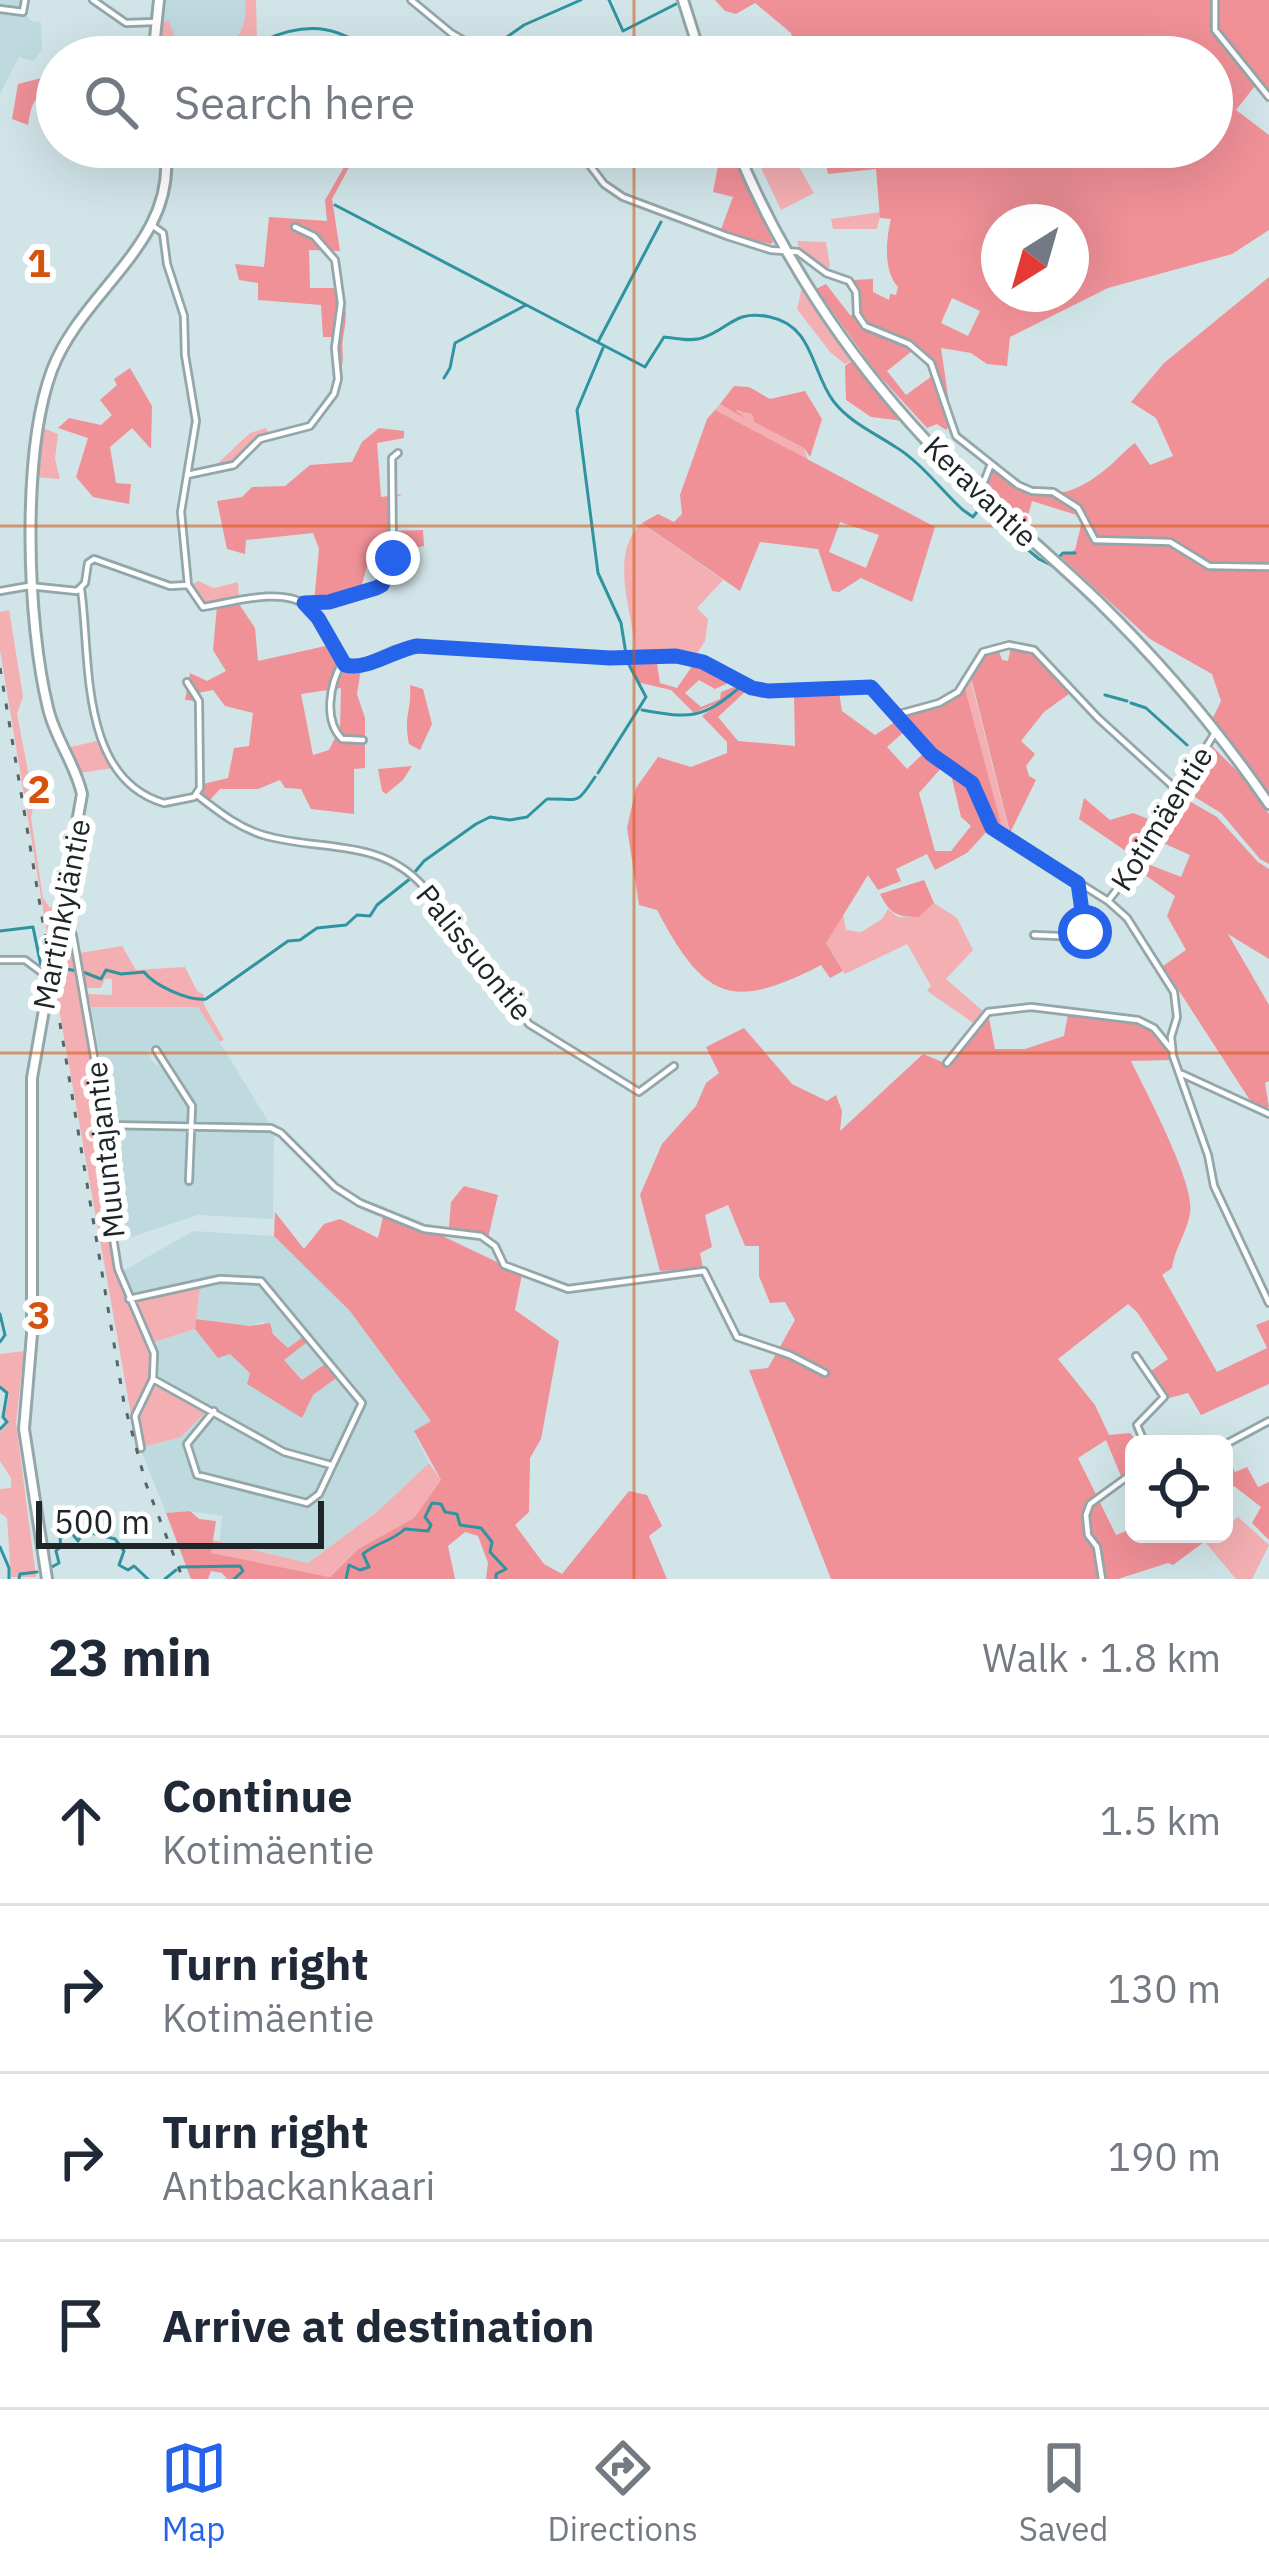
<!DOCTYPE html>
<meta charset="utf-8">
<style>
body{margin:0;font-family:"IBM Plex Sans",sans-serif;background:#f2f2f3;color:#1f2937}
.controls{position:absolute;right:36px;bottom:36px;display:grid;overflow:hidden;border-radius:18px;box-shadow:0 12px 48px #0002}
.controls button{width:108px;height:108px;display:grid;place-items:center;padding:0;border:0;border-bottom:3px solid #e0e1e3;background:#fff;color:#1f2937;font:60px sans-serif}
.compass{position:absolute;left:981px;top:204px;width:108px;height:108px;border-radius:50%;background:#fff;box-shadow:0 12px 48px #0002;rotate:217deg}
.scale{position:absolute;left:36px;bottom:30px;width:288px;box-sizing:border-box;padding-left:12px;border:6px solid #1e2526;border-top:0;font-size:33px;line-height:42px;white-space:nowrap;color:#1e2526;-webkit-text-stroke:9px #fff;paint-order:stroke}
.stop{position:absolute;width:36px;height:36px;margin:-27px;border:9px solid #2563eb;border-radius:50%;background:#fff}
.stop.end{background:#2563eb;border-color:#fff;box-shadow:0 3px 12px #0008}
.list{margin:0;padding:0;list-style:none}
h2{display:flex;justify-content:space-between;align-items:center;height:156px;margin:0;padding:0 48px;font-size:51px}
h2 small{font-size:39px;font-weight:400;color:#747a83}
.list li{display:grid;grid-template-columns:78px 1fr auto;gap:36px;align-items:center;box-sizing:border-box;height:168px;padding:0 48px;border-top:3px solid #e0e1e3}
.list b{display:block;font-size:45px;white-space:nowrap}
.list p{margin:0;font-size:39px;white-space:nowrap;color:#747a83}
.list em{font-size:39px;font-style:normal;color:#747a83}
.icon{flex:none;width:66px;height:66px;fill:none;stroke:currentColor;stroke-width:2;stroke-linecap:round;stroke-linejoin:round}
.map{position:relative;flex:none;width:1269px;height:1579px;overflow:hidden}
.search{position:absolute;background:#fff;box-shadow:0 12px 48px #0002;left:36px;right:36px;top:36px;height:132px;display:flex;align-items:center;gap:30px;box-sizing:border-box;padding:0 42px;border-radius:66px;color:#747a83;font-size:45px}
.sheet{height:828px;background:#fff}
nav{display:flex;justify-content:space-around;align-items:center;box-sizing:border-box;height:168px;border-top:3px solid #e0e1e3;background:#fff;font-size:33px;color:#747a83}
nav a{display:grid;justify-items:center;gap:6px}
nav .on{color:#2563eb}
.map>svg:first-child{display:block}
.built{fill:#bedade}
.green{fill:#f4afb2}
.forest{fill:#f09097;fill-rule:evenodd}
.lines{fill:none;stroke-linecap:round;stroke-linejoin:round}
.stream{stroke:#3093a0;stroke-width:3}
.street-casing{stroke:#93a6a9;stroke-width:10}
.secondary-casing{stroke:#93a6a9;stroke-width:14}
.street{stroke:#fff;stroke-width:4.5}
.secondary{stroke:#fff;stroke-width:8}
.rail{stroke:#596466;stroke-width:3;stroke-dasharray:6 12;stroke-linecap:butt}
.route{stroke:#2563eb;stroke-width:15}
.grid{fill:none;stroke:#d4540f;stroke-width:3;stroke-opacity:0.55}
.labels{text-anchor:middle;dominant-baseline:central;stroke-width:12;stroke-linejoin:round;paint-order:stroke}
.street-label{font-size:30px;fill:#1e2526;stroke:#fff}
.grid-label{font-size:39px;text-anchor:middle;font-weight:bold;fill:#d4540f;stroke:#fff;stroke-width:12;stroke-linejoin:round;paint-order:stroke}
</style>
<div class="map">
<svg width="1269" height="1579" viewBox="0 0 1269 1579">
<rect width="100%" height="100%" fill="#d1e5e8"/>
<path class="built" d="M0,0H22L21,9L31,21L41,22L42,49L34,61L19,57L0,94Z
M164,0H245L248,21L233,40L197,57H184L170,28L159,25Z
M91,1007H198L270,1124L195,1122L196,1104L158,1045L147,1052L154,1064L163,1067L187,1106V1122H112Z
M112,1129L188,1130L187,1182L191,1181L194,1130L274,1133L273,1219L198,1215L120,1241L111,1176Z
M193,1231L274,1236L350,1310L432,1422L414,1432L429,1463L378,1511L308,1563L219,1541L223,1516L190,1511L166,1513L140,1448L181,1437L206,1412L154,1385V1342L195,1329L218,1357L230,1354L302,1417L313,1395L343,1373L264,1278L211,1277L132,1293L123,1271Z
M220,1283L264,1285L306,1335L289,1349L263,1322L250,1326L196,1319L200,1287Z
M310,1340L328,1362L303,1380L284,1360Z"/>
<path class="green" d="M245,0H256L257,43L250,50L253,51L242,57H197C229,42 249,41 245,0Z
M168,20L184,57H157L159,25Z
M799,167L814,193L781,210L761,168Z
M881,212L877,229H833L831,219Z
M797,241L826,242L830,266L826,270L800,251Z
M802,287L853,360L845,364L830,352L797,309Z
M720,404L739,415L738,409L752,414L754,422L804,448L808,460L715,410Z
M43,428L58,434L55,459L60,479L35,477Z
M266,428L269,434L234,463L190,473L218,463L250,433Z
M642,523L723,580L697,608L708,619L705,641L695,657L669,653L636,656C634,616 607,554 642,523Z
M198,581L214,588L238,582L239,597L204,606L191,585Z
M9,610L23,696L17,714L34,803L31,818L43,898L50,908L53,905L48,939L0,650V612Z
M971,677L973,688L1010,835L1003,831L965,688Z
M101,740L113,768L80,773L66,748Z
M934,903L957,918L973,950L946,979L984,1012L975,1024L927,991L931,986L907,944L845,974L826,943L843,913L846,930L861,932L882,919L888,909L898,917H919Z
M61,927L69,931L104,1133L103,1189L114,1266L151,1354L150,1379L132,1420L52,970Z
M122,946L136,970L185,967L197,991L204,995V1005L224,1040L220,1042L198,1007H91L88,994L112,995V979L105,978L101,988H86L80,953Z
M200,1287L195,1329L154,1342L133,1302Z
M24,1351L16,1423L36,1577H11L7,1518L0,1513V1489L11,1488V1478L0,1461V1432L8,1423L5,1416L9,1394L0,1385V1354Z
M154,1385L206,1412L181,1437L143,1447L137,1416Z
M429,1463L441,1480L414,1518L358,1549L330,1577L210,1553L213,1540L308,1563L378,1511Z
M1238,1517L1269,1545L1252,1579H1236L1205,1542L1215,1534H1224V1527Z"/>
<path class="forest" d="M715,0H1269V93L1259,81L1236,110L1269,135V230L1232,254L1108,288L1010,337L1007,366L987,364L971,353L941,348L952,423L946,430L937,424L927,428L876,372L816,289L826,284L850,315L858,314L853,280L873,279V292L889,300L890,294L896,295L898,287C883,271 886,239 891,219L880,218L876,169L828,174L823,147H1212V57H797L791,33L755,3L736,14L725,11ZM999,222H1071V294H999ZM952,298L980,311L968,336L941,323ZM912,351L923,358L932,376L906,395L887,371Z
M57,74V91C33,94 32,103 28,125L12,119L18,84Z
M730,149L773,242L771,244L720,232L733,197L713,192L720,156Z
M347,162H352L332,199L340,251L309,250L310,288H342C347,314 347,314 343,338C341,350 345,357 341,369L339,337H323L321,305L258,300V283L239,280L235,264L264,267L269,217L327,221L325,200Z
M1269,277V797L1212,720L1221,701L1212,674L1150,639L1060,556L1075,550L1083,517L1032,501L1025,527L984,493L992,467C1030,502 1065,503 1106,469C1116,461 1124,451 1135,443L1150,465L1173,456L1156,418L1131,402L1164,363Z
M853,360L904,421L871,417L846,400L845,366Z
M130,368L152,406L151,449L132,428L110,447L116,483L131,484L129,504L93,497L76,477L88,438L58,428L69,418L101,425L112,415L100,400L117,385L114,379Z
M734,386L749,387L770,399L805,391L822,419L810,457L804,448L754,422L752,414L736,410L744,418L720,404Z
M715,410L935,527L912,602L861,578L839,592L832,591L818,549L760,542L740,591L642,523L658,514L674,522L682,514L680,495L707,419ZM840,522L879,535L866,568L829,552Z
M379,428L404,431V438L377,443L381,497L403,494L391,499V531L423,530L424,546L413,548L391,580L399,559L398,549L372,548L361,588L314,602L319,549L313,533L246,540L245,554L227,549L217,501L242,497L252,487L285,486L310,465L352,462L362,442Z
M237,601L255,628L258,661L330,645L344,666L361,669L357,694L365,718V768L354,769V814L311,809L301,789L285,788L280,780L258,789H220L208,802L202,797L203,784L228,778L234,748L249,746L253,713L225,706L213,690L198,693L197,701L185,700L190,673L207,681L226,671L213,650L217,606ZM341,688L340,728L329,750L313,755L301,694Z
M1011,647L1033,651L1073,691L1044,712L1021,741L1035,754L1026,766L1029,776L1036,780L1010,833L971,677L981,656L999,651L1002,660L1008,661Z
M656,658L660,683L677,688L695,662L733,681L715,689L699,680L685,693L701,707L720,699L721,692L739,685L720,702L694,713L671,690L637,682L629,661Z
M410,685L423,689L432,724L420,750L409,744C403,716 412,710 410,685Z
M743,687L748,689L718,717L738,741L795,746L794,694L839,692L842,711L875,735L898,720L906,730L887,747L907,769L925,752L943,766L919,793L935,851H951L971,826L961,817L950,770L972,785L989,829L967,853L935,870L927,854L896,869L901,881L878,890L868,875L826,943L843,971L830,978L821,965C731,1012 704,999 657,910L639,905L627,828L636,788L658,757L691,767L727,753V742L702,716Z
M965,688L1003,831L994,826L979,786L927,748L902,716L940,705Z
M1210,744L1243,777L1269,814V864L1260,859L1221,813L1180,788Z
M412,766L403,780L386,794L382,791L378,769Z
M1177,794L1217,817L1258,862L1269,869V959L1228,934L1269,1005V1081L1265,1083L1269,1107L1264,1110L1253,1105L1163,966L1186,950L1167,916L1175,896L1135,868L1140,861L1181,877L1190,855L1152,838Z
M1084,798L1110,820L1133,813L1156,822L1136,858L1079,819Z
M924,880L934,903L919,917C897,917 890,914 880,894Z
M988,1013L995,1049H1025L1064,1036L1068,1014C1107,1018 1158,1014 1172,1060L1131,1061C1145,1090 1196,1185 1190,1213C1187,1233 1175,1247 1172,1268L1162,1275L1217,1372L1267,1348L1256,1325L1269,1320V1384L1201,1415L1188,1393L1169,1398L1151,1371L1168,1359L1137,1312L1128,1304L1058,1359L1095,1405L1109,1435L1130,1433L1139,1444H1134V1467L1121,1476L1106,1440L1078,1458L1116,1535L1134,1528V1534H1215L1173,1565L1168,1563L1118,1579H831L749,1370L768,1368L795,1320L785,1302L770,1303L759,1276V1246H745L728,1205L705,1215L712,1247L700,1253L703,1268L660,1271L640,1195L662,1144L696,1106L706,1083L719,1073L706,1047L744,1028L792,1084L827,1101L836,1095L842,1111L840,1131L923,1054L947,1064Z
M464,1186L498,1195L488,1238L449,1227L451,1202Z
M275,1212L304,1249L324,1224L340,1219L378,1238L383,1217L432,1231L522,1274L515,1310L559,1341L541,1439L530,1458L529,1512L515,1525L544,1564L562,1574L629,1491L647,1495L662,1526L649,1536L667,1579H486L488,1563L478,1536L465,1532L448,1546L455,1579H227L222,1573L211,1571L208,1579H191L166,1513L190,1511L199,1519L216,1521L211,1553L330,1577L358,1549L414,1518L441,1480L414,1431L431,1421L350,1311L274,1236Z
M196,1319L250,1326L270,1323L273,1334L288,1348L306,1335L310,1340L284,1360L302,1380L328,1362L339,1376L313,1395L302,1418L247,1384L250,1373L230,1354L218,1358L195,1329Z
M1224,1451L1235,1472L1247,1467L1258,1487L1269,1482V1540L1252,1523L1261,1507L1234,1486L1224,1499Z"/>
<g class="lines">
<path class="stream" d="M609,0L623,31L676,4
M487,51L524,25L581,0
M232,57C246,53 252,46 265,40C312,19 341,28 381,57
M481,57L483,56
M335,205L645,367L664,337C676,338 691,342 702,338C730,329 734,309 770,317C814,326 811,372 834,402C851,423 873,432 894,446C920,461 941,490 963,510L973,517L979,509L1039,559L1051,565
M598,342L661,222
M603,348L577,410L598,573L621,623L626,654
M444,378L450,368L455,343L526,305
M1059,557L1063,553H1075
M1105,695L1127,701
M1131,703L1146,708L1187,745
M642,710C691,719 703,719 741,686
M598,773L646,697L627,661
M414,873L424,861L476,824L490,817L510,820L527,817L547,799C580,798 575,807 595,777
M0,931L33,927L41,966
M56,967L77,971
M45,968H47
M83,972L101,979L106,970L121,974L144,972C154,985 187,1001 206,999L288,941L300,940L317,928L346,925L357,915L370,916L377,905L411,878
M0,1314L5,1335L0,1342
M0,1387L7,1393L3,1417L7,1422L0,1429
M0,1547L9,1568V1579
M180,1567L240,1566L243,1571L234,1579
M50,1568L59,1563L56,1551L61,1546L60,1539L70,1531L78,1541L84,1531L115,1539L124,1551L119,1565L128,1570L134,1566L148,1579
M19,1579L20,1574L37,1572
M165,1579L176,1570
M346,1579L349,1565L360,1570L369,1567L363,1554C377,1542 391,1542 405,1529L428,1531L431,1525L425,1517L432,1503L441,1504L445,1512L457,1514L460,1525L481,1528L492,1542L490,1552L506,1569L496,1574V1579"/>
<defs>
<path id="street" d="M93,0L126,23L156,22
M411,0L451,33L492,57
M1215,0V30L1269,97
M0,9L23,12L25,0
M576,147L604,184L623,197L727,236L771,250L798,252L826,273L849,281L856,292L857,314L865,326L909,344L931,363L956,436L1018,485L1032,491L1053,492L1078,508L1095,540L1170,542L1209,566L1269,567
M153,226L163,233L167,264L184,316L185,355L196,421L181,512L188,585L203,607C230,603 282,586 308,606C318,614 323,629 329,640C336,653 339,662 353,668L394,650L423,646L610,659L676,656L703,661L752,688L768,691L871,687L924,748L972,783L992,828L1108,901L1132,870L1216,731
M187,475L234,465L260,439L310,426L334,394L338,379L335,348L341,303L335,260L314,236L295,227
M980,492L991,464
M81,589C91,657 78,778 164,803L194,797L200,788L199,701L187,682
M0,591L29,586L77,591L85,583L88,563L94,559L170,586L188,585
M310,604L329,602L382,585L393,558L392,458L398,453
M342,663C330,684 323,720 342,739L363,740
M899,714L939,703L958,692L983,652L1009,645L1034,650L1098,718L1177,790
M197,795C218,811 237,827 263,835C320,852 379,837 423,886L529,1024L639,1092L674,1066
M1108,901L1127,918L1174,992L1177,1017L1171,1037L1173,1056L1208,1155L1214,1186L1269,1303
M59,922L70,926L73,936L106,1125L105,1187L118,1269L154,1353L153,1379L135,1416L141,1448
M1034,935L1082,937L1085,932L1079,883
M0,960H25L48,977
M156,1050L192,1106L189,1181
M947,1063L988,1012L1031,1007L1138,1020L1154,1028L1171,1049
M1182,1074L1269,1114
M106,1125L271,1128L281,1133L335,1187L360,1203L424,1229L481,1236L495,1246L504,1265L568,1289L704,1271L737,1337L790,1355L825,1373
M129,1299L220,1279L261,1281L362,1403L319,1494L307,1503L197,1475L187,1444L214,1411
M1136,1356L1164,1397L1137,1425L1145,1444
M153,1379L284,1452L331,1465
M1226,1444L1269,1421
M1102,1579L1097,1547L1088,1535L1086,1515L1090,1504L1134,1472"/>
<path id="secondary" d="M683,0L701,57
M153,57L159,0
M736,147C779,253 846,354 924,438C978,496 1041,546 1098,601C1161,663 1219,731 1269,804
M47,1579L24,1429L32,1334V1078L82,794C75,763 55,739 48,708C27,623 21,453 52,370C82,290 179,242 165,147"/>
</defs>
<use href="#street" class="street-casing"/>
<use href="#secondary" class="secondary-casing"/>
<use href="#street" class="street"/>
<use href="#secondary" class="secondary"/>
<path class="rail" d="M0,668L124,1403L146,1484L183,1579"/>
</g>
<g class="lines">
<path class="route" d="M393,558L382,585L376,588L329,602L304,603L318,618L345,665C366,671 394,650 417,646L610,658L676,656L703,662L752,688L768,691L871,687L931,754L972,783L992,828L1078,883L1085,932"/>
</g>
<path class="grid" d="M634,0V57M634,147V1579M0,526H1269M0,1053H1269"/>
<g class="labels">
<g class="street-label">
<text transform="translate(981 491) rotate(44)">Keravantie</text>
<text transform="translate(1161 818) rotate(-58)">Kotimäentie</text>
<text transform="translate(61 914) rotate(-79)">Martinkyläntie</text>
<text transform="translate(475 952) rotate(51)">Palissuontie</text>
<text transform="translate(104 1150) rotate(-96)">Muuntajantie</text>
</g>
</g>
<g class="grid-label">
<text x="39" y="277">1</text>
<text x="39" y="803">2</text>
<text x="39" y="1329">3</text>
</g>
</svg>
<div class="controls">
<button><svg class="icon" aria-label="locate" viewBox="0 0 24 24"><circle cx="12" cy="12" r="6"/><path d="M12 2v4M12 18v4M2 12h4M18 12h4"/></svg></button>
</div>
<svg class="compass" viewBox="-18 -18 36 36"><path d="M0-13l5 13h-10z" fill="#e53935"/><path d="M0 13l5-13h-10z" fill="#747a83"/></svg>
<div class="scale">500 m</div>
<div class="stop" style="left:1085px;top:932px"></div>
<div class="stop end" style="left:393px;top:558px"></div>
<div class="search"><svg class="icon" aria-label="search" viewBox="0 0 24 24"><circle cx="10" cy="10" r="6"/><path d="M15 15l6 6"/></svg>Search here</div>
</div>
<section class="sheet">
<h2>23 min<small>Walk · 1.8 km</small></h2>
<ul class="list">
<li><svg class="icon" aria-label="ahead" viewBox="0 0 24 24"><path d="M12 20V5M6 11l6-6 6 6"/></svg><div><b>Continue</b><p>Kotimäentie</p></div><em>1.5 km</em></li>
<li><svg class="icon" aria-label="right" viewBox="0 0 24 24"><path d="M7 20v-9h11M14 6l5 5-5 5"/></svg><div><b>Turn right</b><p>Kotimäentie</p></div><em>130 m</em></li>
<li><svg class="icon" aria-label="right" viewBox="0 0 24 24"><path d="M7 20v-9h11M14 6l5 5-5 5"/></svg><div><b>Turn right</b><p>Antbackankaari</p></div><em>190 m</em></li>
<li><svg class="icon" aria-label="arrive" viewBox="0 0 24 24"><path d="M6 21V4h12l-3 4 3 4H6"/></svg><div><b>Arrive at destination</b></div></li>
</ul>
</section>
<nav>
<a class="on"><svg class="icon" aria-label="map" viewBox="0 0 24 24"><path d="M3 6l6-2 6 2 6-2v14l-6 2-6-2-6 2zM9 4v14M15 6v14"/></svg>Map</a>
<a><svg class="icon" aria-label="directions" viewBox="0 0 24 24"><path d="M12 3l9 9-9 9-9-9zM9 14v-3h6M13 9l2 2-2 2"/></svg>Directions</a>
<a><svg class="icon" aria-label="saved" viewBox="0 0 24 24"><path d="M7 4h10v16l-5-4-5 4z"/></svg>Saved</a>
</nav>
